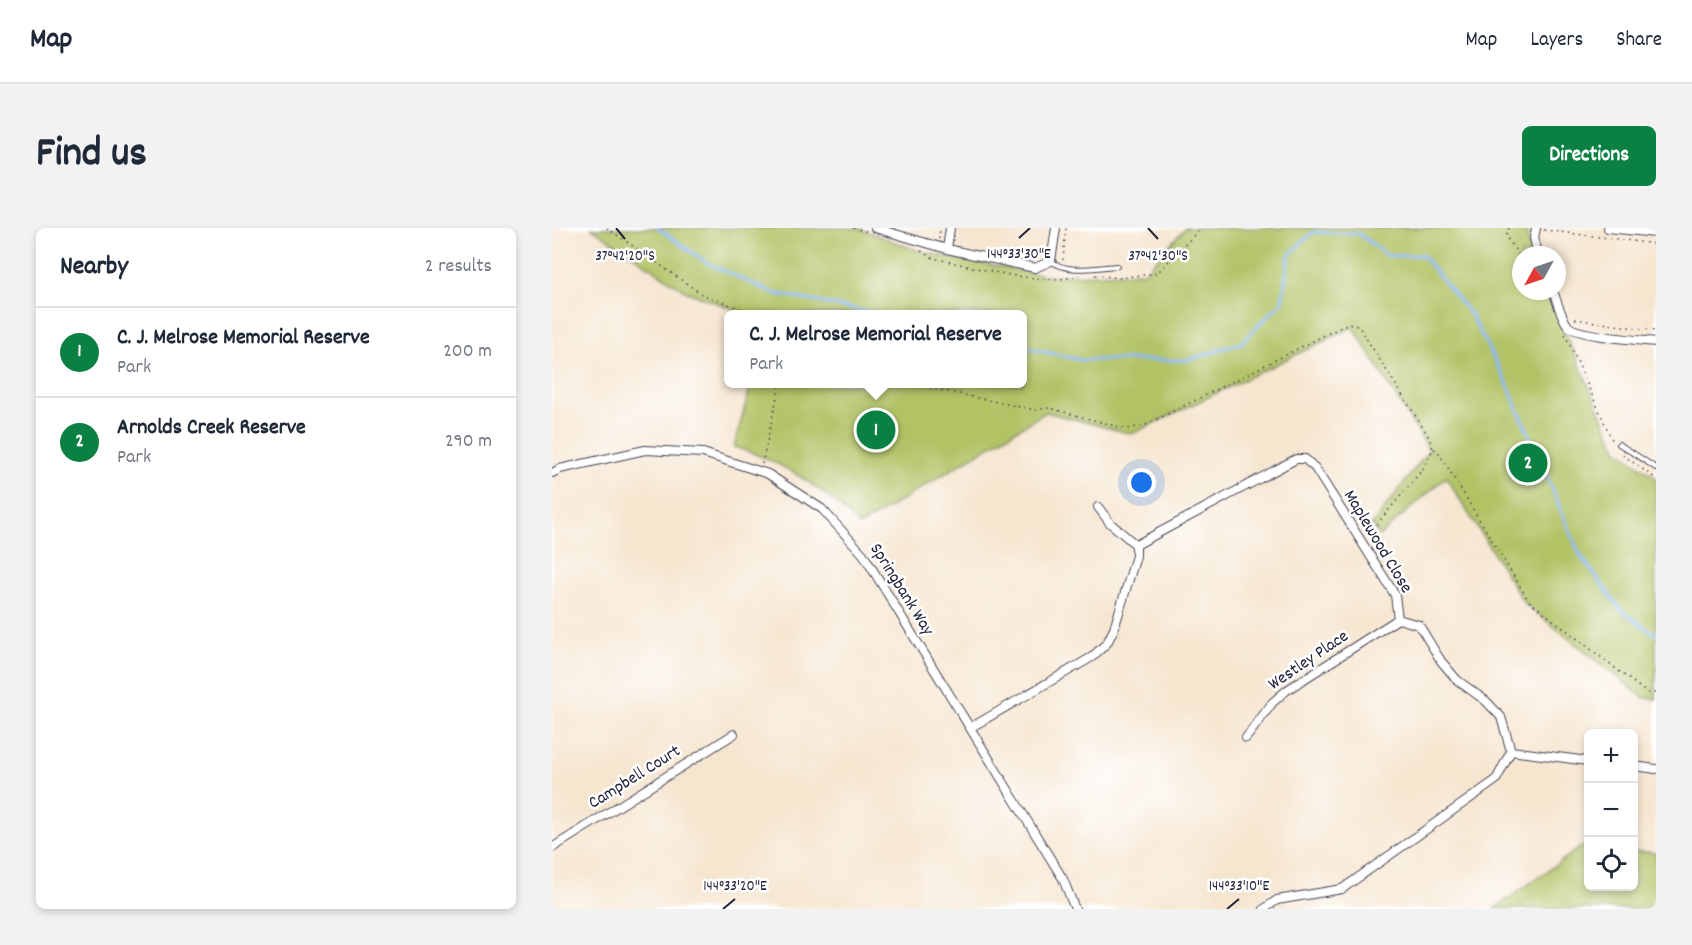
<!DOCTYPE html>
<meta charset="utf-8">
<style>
body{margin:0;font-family:Dekko,sans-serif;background:#f2f2f3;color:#1f2937}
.controls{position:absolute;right:18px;bottom:18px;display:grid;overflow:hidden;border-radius:9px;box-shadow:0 3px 9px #0003}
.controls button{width:54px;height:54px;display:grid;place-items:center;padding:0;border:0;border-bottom:2px solid #e0e1e3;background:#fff;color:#1f2937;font:30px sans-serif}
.compass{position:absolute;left:960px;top:18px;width:54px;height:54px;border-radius:50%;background:#fff;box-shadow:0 3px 9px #0003;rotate:230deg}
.you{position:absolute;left:590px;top:255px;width:21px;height:21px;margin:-15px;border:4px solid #fff;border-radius:50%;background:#1a73e8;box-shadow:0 0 0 9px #1a73e833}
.badge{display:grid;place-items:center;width:39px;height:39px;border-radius:50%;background:#0b8043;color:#fff;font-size:20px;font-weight:700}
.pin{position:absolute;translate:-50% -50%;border:3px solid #fff;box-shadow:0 2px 6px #0006}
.popup{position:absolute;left:172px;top:82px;width:303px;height:78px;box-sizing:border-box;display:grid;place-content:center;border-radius:9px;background:#fff;filter:drop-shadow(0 2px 4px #0005);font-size:20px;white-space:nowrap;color:#747a83}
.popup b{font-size:22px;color:#1f2937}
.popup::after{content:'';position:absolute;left:50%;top:100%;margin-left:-12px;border:12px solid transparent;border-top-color:#fff}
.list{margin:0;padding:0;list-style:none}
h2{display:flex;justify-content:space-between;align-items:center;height:78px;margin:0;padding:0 24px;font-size:26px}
h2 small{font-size:20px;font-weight:400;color:#747a83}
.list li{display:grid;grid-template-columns:39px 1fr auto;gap:18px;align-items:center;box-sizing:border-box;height:90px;padding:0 24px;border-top:2px solid #e0e1e3}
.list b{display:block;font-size:22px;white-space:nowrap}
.list p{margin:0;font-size:20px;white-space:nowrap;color:#747a83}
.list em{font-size:20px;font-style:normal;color:#747a83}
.icon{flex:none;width:33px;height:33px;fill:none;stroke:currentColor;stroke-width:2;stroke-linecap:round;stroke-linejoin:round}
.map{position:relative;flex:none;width:1104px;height:681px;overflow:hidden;border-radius:9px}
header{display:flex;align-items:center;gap:36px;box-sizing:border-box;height:84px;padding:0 30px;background:#fff;border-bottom:2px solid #e0e1e3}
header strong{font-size:28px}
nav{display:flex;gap:33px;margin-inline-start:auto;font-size:21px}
.intro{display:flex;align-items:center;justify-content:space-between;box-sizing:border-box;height:144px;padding:0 36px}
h1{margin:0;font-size:42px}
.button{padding:15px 27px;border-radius:9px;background:#0b8043;color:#fff;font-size:21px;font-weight:700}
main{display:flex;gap:36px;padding:0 36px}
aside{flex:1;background:#fff;border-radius:9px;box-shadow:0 3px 9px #0003}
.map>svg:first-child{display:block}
.green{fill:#b2c366;stroke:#6a7250;stroke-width:1.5}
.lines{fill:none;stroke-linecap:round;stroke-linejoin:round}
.stream{stroke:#88b7f3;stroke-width:3}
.service-casing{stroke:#423f51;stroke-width:6}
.minor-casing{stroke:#423f51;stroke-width:10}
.path{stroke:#423f51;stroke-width:1.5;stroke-dasharray:1.5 4.5;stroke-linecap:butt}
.service{stroke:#fff;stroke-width:4}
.minor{stroke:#fff;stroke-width:8}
.ticks{fill:none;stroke:#22223b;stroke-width:2}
.labels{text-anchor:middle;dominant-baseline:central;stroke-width:5;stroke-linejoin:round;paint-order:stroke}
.street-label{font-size:18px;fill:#22223b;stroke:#fff}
.ticks-label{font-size:15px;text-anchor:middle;fill:#22223b;stroke:#fff;stroke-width:5;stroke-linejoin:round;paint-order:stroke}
</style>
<header>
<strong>Map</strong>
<nav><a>Map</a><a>Layers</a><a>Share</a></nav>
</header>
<div class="intro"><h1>Find us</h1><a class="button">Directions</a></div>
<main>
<aside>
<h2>Nearby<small>2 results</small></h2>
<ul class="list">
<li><span class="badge">1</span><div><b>C. J. Melrose Memorial Reserve</b><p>Park</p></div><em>200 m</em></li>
<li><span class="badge">2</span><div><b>Arnolds Creek Reserve</b><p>Park</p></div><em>290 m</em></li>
</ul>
</aside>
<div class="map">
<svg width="1104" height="681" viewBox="0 0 1104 681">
<rect width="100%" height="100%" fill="#fff"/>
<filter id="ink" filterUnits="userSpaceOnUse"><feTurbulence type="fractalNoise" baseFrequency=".0167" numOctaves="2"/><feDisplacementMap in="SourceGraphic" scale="12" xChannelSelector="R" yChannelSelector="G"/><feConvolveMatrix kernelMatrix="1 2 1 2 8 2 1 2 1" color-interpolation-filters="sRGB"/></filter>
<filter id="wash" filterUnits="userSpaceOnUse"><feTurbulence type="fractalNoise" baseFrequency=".008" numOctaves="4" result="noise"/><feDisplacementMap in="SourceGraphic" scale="24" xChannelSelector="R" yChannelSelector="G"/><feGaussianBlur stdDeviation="1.35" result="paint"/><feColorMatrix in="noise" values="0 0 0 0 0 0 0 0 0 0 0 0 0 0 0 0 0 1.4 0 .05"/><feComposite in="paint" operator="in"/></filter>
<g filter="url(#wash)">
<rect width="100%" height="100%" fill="#f6e6d0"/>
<path class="green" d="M40,0H306L370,24L497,48L593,44L633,0H973L980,27H969V63H995L1065,221L1104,250V471L1092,470L972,375L894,249L827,308L820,297L877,222L801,99L580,206L494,184L307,298C272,260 230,233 182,219L199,156H471V86H195L135,64Z
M1029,619H1036V658H1082V623L1104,625V681H942Z"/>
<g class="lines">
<path class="stream" d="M106,0L155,35L221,65L327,86
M471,119L529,132H636L689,115L730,74L737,27L761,4L807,6L836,28L870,27L919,87L955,155L1028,327L1069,382L1104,407"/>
</g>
</g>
<g filter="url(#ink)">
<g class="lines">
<defs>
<path id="service" d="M499,33C515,46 545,39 565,38
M1067,216L1104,240"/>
<path id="minor" d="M323,0L395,21L483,40L499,33L504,0
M984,0L982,10L986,27
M1056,0L1104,5
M395,21L398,0
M1001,63C1005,73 1009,89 1016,98C1025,108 1088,112 1104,114
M0,245L8,241L93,222L151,225L216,246L270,281L311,326L511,651L523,681
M546,279L558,295L584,317
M418,500L540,429L555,415L562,401L584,328V317L744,231H753L763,240L843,367L846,391L867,397L889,433L905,452L934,473L949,489L959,523L944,552L790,661L725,672L712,681
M694,510L721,474L735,462L846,391
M959,523L1036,533
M1082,538L1104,541
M0,620L182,506"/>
</defs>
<use href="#service" class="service-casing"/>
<use href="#minor" class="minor-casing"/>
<path class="path" d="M55,0L151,67L204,86
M301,0L317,4
M957,0L954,4L956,12L969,30
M970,0L975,1
M992,2L1104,16
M387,11L388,0
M369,23L381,30C419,38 492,60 527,47
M511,32L514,0
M543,47L568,50L605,45L649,0
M1023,91L1104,103
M1013,106L1061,214
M360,156L483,182L497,180L575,201L594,197L797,95L807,99L877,209L881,221L871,241L815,308
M882,221L885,222L977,373L1095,465H1104
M1071,227L1104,251
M210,236L228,156"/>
<use href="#service" class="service"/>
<use href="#minor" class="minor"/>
</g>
</g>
<path class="ticks" d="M64,0L73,11M596,0L606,11M467,10L478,0M171,681L183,671M675,681L687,671"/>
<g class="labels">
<g class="street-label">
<text transform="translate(825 314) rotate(59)">Maplewood Close</text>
<text transform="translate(349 362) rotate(58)">Springbank Way</text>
<text transform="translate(757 433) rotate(-34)">Westley Place</text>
<text transform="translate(83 550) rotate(-32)">Campbell Court</text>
</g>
</g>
<g class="ticks-label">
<text x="467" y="30">144°33'30"E</text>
<text x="73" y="32">37°42'20"S</text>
<text x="606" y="32">37°42'30"S</text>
<text x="183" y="662">144°33'20"E</text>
<text x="687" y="662">144°33'10"E</text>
</g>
</svg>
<div class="controls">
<button>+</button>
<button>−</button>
<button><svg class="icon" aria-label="locate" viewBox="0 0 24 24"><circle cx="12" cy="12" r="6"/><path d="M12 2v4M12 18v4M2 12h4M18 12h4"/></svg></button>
</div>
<svg class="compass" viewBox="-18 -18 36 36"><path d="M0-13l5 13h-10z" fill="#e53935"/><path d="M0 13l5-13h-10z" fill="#747a83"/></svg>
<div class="you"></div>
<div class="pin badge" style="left:324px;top:202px">1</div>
<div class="popup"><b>C. J. Melrose Memorial Reserve</b>Park</div>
<div class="pin badge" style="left:976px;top:235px">2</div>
</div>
</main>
